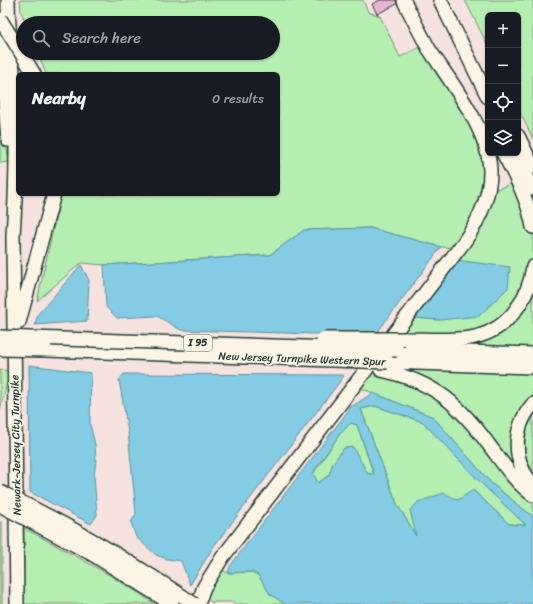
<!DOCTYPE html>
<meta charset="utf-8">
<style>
body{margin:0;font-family:Sriracha,sans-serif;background:#20242c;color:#f1f3f6}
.controls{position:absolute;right:12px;top:12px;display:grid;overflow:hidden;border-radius:6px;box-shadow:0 1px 3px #0004}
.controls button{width:36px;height:36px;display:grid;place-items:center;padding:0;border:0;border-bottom:1px solid #363941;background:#171b24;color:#f1f3f6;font:20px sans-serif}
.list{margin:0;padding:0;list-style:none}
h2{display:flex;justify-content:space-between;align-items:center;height:52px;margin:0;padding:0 16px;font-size:17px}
h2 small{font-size:13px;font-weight:400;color:#9ea1a6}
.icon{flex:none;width:22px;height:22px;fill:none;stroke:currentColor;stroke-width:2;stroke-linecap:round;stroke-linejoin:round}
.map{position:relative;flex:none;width:533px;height:604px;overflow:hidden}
.search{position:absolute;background:#171b24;box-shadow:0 1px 3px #0004;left:16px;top:16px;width:264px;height:44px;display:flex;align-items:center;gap:10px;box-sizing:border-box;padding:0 14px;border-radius:22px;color:#9ea1a6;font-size:15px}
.panel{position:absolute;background:#171b24;box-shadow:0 1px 3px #0004;left:16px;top:72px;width:264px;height:124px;border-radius:6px}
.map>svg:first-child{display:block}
.green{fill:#b5eeb1;stroke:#6a9672}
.water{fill:#83cce4;stroke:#5b939e;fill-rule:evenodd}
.building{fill:#e9b5d2;stroke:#1f3d34}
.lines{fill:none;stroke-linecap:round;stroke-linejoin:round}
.highway-casing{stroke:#1f3d34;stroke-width:16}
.highway{stroke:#fcf5e5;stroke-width:13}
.highway-bridge-casing{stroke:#1f3d34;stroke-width:16;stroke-linecap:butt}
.highway-bridge{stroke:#fcf5e5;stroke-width:13}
.labels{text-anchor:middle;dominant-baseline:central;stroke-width:3.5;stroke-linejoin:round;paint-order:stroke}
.shield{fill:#fcf5e5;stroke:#617469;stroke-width:1}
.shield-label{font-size:10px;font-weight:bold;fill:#1f3d34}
.street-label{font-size:11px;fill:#1f3d34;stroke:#fcf5e5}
</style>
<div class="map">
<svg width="533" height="604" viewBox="0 0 533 604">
<rect width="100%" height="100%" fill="#f6e2df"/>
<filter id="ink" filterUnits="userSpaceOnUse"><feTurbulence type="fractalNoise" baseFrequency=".025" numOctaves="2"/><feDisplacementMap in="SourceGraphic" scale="8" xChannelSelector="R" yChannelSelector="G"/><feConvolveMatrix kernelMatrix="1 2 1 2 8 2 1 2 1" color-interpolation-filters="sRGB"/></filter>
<g filter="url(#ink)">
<path class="green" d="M20,0H363L368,12L380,16L400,57L426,44L478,127L488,192L517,182L533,227V517L491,483L433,417L358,387L414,318L440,320L455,260L459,248L441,247L370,228L304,230L270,255L105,265L81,263L37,301L61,194H278V74H46L38,53H273V23H26L21,12Z
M465,0H533V139L518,108V15H488V46Z
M0,106L9,162L0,163Z
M0,370L10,371L0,410Z
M375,406L423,422L482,484L526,525L509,524L473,490L417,537L397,504L361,409Z
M351,423L357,425L374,475L333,463L329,475L318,483L313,474L339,435Z
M0,522L2,523V604H0Z
M24,528C68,552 113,575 155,604H24Z
M220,569L228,573L252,572L258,575L270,594L285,604H233L234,602H211L205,597Z"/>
<path class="water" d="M370,228L441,247L376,334L350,335L181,330L157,316L117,318L106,307L104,265L270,255L304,230Z
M455,260L510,267L508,288L479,316L440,320L414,318L417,312Z
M81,265L89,280L87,321L35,325L38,314Z
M29,365L91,373L90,425L95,444L96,461L94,476L97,515L91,524L30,492Z
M124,374L343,375L344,376L214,546L190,585L181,561L167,559L156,555L136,537L131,522L136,514L128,432L119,380Z
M373,393L433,417L491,483L533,517V604H285L270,594L258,575L252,572L228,573L230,566L351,407ZM375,406L423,422L482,484L526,525L509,524L473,490L458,500L444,493L418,502L410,510L416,536L397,504L361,409ZM351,423L357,425L374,474H368L353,447L344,448L333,463L329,475L318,483L313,473L339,435Z"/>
<path class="building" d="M380,0H396L397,4L377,14L372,4Z"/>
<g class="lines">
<defs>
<path id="highway" d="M8,0C8,35 14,69 15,104C17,148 16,192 13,236L17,604
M440,0L488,97
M0,39L8,140
M28,64L34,74
M518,136L533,167
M503,153C515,175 529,202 533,227
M516,153L533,189
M19,322L54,194
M405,339C426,339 449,341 470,338C506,332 528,302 533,267
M46,350L190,355
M397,350L533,354
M388,362L533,367
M381,370C436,382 460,405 492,449C504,465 516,483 533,495
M533,404C512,428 512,461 533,485
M198,604L204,587L222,558L464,242C478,222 490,198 490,172C490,131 451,83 429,49C420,33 412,17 404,1"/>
</defs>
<use href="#highway" class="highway-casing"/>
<use href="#highway" class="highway"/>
<defs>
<path id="highway-bridge" d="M0,19L28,64
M0,337L397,350
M323,339H405
M0,349L46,350
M190,355L388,362
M0,492C68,524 132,562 194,604
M0,505L92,554L172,604"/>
</defs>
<use href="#highway-bridge" class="highway-bridge-casing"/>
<use href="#highway-bridge" class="highway-bridge"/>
</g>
</g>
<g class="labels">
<rect class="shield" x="184" y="335" width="28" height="16" rx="3"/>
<g class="shield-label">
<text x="198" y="343">I 95</text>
</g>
<g class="street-label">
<text transform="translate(302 359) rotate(2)">New Jersey Turnpike Western Spur</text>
<text transform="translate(16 445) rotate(-91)">Newark-Jersey City Turnpike</text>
</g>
</g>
</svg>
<div class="controls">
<button>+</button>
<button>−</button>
<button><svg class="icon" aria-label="locate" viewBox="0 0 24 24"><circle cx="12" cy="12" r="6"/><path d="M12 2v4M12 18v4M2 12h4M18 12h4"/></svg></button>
<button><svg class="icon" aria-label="layers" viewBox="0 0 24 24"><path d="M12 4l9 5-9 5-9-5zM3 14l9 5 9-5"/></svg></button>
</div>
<div class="search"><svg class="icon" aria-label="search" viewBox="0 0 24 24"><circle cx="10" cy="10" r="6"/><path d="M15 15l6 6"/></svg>Search here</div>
<section class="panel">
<h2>Nearby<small>0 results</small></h2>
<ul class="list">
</ul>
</section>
</div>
